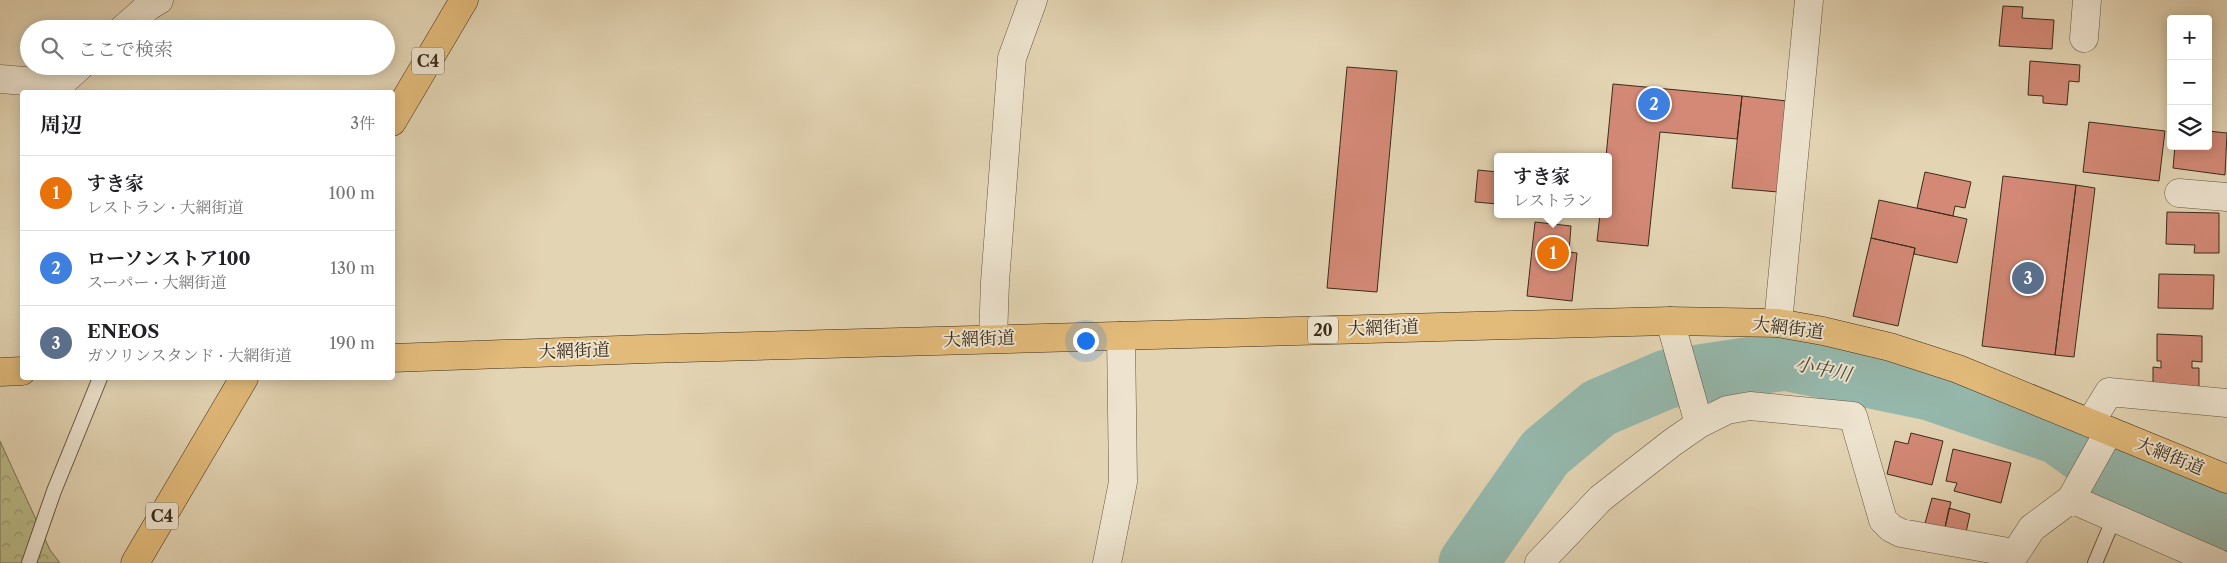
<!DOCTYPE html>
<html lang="ja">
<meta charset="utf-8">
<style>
body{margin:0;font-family:"Libre Caslon Text","Noto Serif JP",serif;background:#f6f6f6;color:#202124}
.controls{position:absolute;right:15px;top:15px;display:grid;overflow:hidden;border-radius:5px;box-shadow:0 2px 12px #0003}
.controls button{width:45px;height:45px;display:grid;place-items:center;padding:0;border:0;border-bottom:1px solid #e0e0e0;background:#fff;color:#202124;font:25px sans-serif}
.you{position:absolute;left:1085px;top:340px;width:18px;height:18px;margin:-12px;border:4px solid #fff;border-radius:50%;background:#1a73e8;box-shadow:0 0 0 8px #1a73e833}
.badge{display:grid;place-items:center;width:32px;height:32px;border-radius:50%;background:#8f2418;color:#fff;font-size:16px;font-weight:700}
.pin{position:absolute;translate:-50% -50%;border:2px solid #fff;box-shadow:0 1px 5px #0006}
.popup{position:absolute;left:1494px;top:153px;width:118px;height:65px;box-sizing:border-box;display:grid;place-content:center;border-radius:5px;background:#fff;filter:drop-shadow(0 1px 4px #0005);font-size:16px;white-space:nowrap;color:#757577}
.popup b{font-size:19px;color:#202124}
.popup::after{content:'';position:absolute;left:50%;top:100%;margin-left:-10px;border:10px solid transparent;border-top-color:#fff}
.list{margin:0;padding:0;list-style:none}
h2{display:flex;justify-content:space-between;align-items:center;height:65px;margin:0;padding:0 20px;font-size:21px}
h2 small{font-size:16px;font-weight:400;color:#757577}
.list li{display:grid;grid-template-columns:32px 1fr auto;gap:15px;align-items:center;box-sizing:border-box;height:75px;padding:0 20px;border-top:1px solid #e0e0e0}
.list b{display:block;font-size:19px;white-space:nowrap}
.list p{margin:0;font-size:16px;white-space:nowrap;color:#757577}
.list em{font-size:16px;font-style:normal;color:#757577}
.icon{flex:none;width:28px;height:28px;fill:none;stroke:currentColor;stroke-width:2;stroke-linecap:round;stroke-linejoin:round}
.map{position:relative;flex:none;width:2227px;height:563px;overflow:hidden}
.search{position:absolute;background:#fff;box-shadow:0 2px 12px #0003;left:20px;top:20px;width:375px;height:55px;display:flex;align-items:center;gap:12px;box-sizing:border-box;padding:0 18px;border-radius:28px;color:#757577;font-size:19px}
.panel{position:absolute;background:#fff;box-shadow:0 2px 12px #0003;left:20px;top:90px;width:375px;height:290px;border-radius:5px}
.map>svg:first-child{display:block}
.forest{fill:url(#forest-crowns);stroke:#7a7451}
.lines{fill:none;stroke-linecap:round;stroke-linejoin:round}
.river{stroke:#95b8ac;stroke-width:59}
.building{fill:#d38976;stroke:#3b2d1a}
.service-casing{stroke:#655740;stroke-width:16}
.minor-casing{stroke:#655740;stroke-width:29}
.tertiary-casing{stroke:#655740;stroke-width:29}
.primary-casing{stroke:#3b2d1a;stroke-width:29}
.motorway-casing{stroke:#3b2d1a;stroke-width:29}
.service{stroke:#ede3ce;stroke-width:14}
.minor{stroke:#ede3ce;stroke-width:28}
.tertiary{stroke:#ede3ce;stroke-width:28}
.primary{stroke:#e2ba7a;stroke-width:28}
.motorway{stroke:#e2ba7a;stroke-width:28}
.labels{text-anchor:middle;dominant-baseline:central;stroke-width:4;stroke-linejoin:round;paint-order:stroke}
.shield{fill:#ede3ce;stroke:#706450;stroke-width:1}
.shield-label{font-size:16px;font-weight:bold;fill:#3b2d1a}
.street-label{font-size:18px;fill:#3b2d1a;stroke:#ede3ce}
.water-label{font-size:19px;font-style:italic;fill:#4d4937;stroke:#ede3ce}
</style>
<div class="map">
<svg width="2227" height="563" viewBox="0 0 2227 563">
<defs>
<pattern id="forest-crowns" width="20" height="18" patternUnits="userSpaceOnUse" patternTransform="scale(1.25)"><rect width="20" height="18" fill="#babb88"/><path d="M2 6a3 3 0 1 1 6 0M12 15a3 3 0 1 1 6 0" fill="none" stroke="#98986e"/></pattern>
</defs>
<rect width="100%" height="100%" fill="#e3d4b3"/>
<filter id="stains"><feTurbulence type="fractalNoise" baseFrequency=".004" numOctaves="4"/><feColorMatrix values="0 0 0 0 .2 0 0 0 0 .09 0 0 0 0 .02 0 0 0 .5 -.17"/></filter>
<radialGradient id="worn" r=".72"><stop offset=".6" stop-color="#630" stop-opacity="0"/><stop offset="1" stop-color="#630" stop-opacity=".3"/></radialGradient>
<path class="forest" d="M0,441L50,550L60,563H0Z"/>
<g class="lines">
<path class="river" d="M1468,563L1545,453L1599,408L1667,379L1785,361L1930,391L2058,435L2117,478L2227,524"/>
</g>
<path class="building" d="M2003,6L2023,7L2022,18L2054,20L2052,49L1999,46Z
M2030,61L2080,65L2079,82L2069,81L2067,105L2043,103V96L2028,95Z
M1347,67L1397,71L1377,292L1327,288Z
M1613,84L1742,96L1737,139L1660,132L1648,246L1597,241L1600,214H1608V157H1606Z
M1742,96L1787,101L1778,192L1732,188Z
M2089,122L2165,131L2159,181L2083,172Z
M2208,131L2227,133L2225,175L2173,168L2175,146H2208Z
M1478,170L1498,172V204L1475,202Z
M1925,172L1971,182L1965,208L1955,206L1953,216L1917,208Z
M2003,176L2076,185L2055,355L1982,346Z
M2076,185L2095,188L2074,357L2055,355Z
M1879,200L1967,219L1957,263L1914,254L1915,248L1871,238Z
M2167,212L2219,213V253H2194L2195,245L2166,244Z
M1535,222L1571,226L1569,252L1577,253L1572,301L1527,296Z
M1871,238L1915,248L1898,326L1853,316Z
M2159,274L2214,275L2213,309L2158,308Z
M2157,334L2202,336V362L2192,361V368H2199V389L2153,388V367L2161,368V361H2157Z
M1911,433L1943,441L1932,485L1887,474L1895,441L1908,444Z
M1953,449L2011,463L2001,503L1954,491L1957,483L1946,481Z
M1932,498L1951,502L1944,532L1924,527Z
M1949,508L1970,514L1965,537L1944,532Z"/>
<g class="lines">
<defs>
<path id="service" d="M29,563L54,491L100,378
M2095,563L2114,518"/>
<path id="minor" d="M123,29L149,6L159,0
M2084,38L2087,0
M0,79L60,84L80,66
M2179,193L2227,197
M1670,321L1699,424
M1778,323L1809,0
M993,339L995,282L1012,58L1033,0
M2090,423L2109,392L2227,403
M2071,499L2218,563
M1539,563L1601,498L1673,442L1699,424L1727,410L1750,406L1853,416L1883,520L1891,528L1901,533L2014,553
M2009,563L2032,528L2071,499L2109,431"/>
<path id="tertiary" d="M1107,563L1123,482L1121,336"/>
<path id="primary" d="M392,358L647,349L1511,325L1670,321L1778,323L1823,331L1890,347L1958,369L2227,479
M0,372L22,371"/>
<path id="motorway" d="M392,122L464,0
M135,563L244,378"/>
</defs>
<use href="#service" class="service-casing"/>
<use href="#minor" class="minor-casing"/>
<use href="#tertiary" class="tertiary-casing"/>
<use href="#primary" class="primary-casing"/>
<use href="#motorway" class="motorway-casing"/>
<use href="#service" class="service"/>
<use href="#minor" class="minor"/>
<use href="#tertiary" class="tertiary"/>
<use href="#primary" class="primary"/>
<use href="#motorway" class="motorway"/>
</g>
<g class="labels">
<g class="shield">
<rect x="412" y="47.5" width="32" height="27" rx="4"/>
<rect x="1308" y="316.5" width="30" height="27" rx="4"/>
<rect x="146" y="502.5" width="32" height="27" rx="4"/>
</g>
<g class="shield-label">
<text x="428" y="61">C4</text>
<text x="1323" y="330">20</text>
<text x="162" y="516">C4</text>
</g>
<g class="street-label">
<text transform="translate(1383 328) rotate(-2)">大網街道</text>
<text transform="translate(1788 328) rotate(7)">大網街道</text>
<text transform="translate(979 339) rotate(-2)">大網街道</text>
<text transform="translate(574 351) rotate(-2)">大網街道</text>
<text transform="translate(2170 456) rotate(22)">大網街道</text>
</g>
<g class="water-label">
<text transform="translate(1823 369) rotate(12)">小中川</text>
</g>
</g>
<rect width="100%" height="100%" filter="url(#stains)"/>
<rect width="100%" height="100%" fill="url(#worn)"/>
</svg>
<div class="controls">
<button>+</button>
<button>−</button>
<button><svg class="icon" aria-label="layers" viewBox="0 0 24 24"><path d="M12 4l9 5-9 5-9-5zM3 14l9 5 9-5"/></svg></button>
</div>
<div class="you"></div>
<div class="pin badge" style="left:1553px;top:253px;background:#e8710a">1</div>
<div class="popup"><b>すき家</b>レストラン</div>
<div class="pin badge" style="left:1654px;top:104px;background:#3f7fe0">2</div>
<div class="pin badge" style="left:2028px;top:278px;background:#5c6f8a">3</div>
<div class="search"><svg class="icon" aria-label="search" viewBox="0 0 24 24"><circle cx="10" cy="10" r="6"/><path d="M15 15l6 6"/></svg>ここで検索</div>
<section class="panel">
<h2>周辺<small>3件</small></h2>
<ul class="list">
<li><span class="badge" style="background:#e8710a">1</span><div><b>すき家</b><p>レストラン · 大網街道</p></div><em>100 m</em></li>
<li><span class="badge" style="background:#3f7fe0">2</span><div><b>ローソンストア100</b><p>スーパー · 大網街道</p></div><em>130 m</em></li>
<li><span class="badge" style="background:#5c6f8a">3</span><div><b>ENEOS</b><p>ガソリンスタンド · 大網街道</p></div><em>190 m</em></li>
</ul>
</section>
</div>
